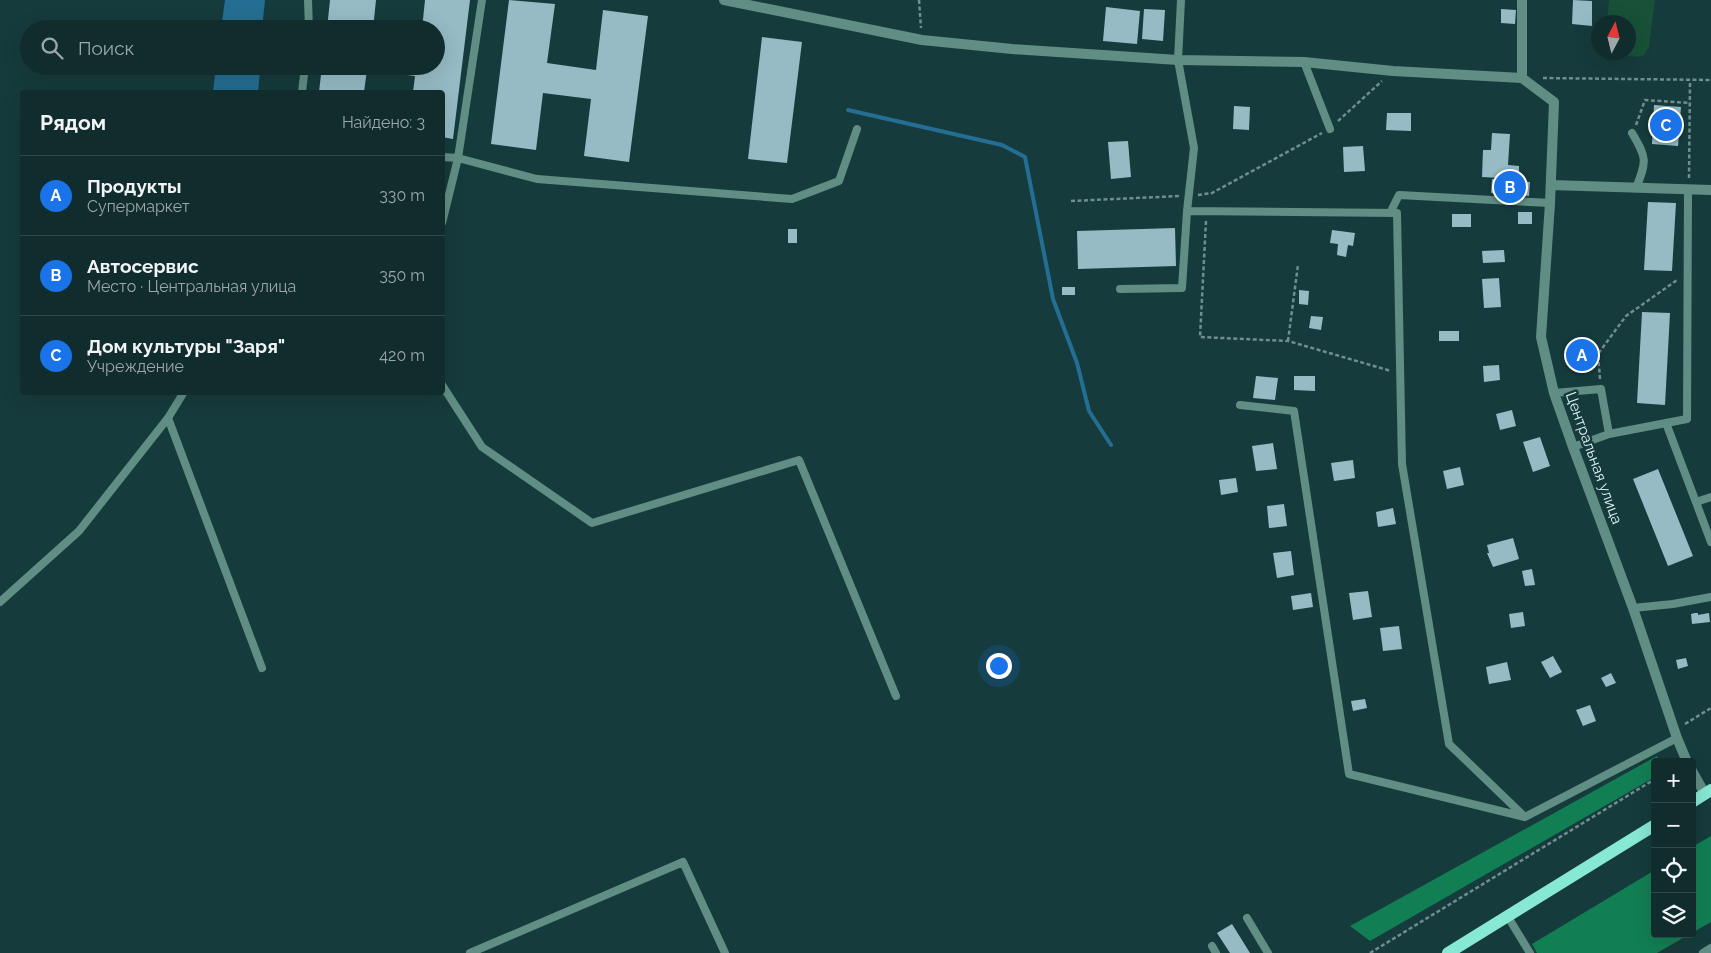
<!DOCTYPE html>
<html lang="ru">
<meta charset="utf-8">
<style>
body{margin:0;font-family:Raleway,sans-serif;background:#1e3839;color:#f1f3f6}
.controls{position:absolute;right:15px;bottom:15px;display:grid;overflow:hidden;border-radius:5px;box-shadow:0 5px 20px #0002}
.controls button{width:45px;height:45px;display:grid;place-items:center;padding:0;border:0;border-bottom:1px solid #304849;background:#102c2d;color:#f1f3f6;font:25px sans-serif}
.compass{position:absolute;left:1591px;top:15px;width:45px;height:45px;border-radius:50%;background:#102c2d;box-shadow:0 5px 20px #0002;rotate:7deg}
.you{position:absolute;left:998px;top:665px;width:18px;height:18px;margin:-12px;border:4px solid #fff;border-radius:50%;background:#1a73e8;box-shadow:0 0 0 8px #1a73e833}
.badge{display:grid;place-items:center;width:32px;height:32px;border-radius:50%;background:#1a73e8;color:#fff;font-size:16px;font-weight:700}
.pin{position:absolute;translate:-50% -50%;border:2px solid #fff;box-shadow:0 1px 5px #0006}
.list{margin:0;padding:0;list-style:none}
h2{display:flex;justify-content:space-between;align-items:center;height:65px;margin:0;padding:0 20px;font-size:21px}
h2 small{font-size:16px;font-weight:400;color:#9ca7aa}
.list li{display:grid;grid-template-columns:32px 1fr auto;gap:15px;align-items:center;box-sizing:border-box;height:80px;padding:0 20px;border-top:1px solid #304849}
.list b{display:block;font-size:19px;white-space:nowrap}
.list p{margin:0;font-size:16px;white-space:nowrap;color:#9ca7aa}
.list em{font-size:16px;font-style:normal;color:#9ca7aa}
.icon{flex:none;width:28px;height:28px;fill:none;stroke:currentColor;stroke-width:2;stroke-linecap:round;stroke-linejoin:round}
.map{position:relative;flex:none;width:1711px;height:953px;overflow:hidden}
.search{position:absolute;background:#102c2d;box-shadow:0 5px 20px #0002;left:20px;top:20px;width:425px;height:55px;display:flex;align-items:center;gap:12px;box-sizing:border-box;padding:0 18px;border-radius:28px;color:#9ca7aa;font-size:19px}
.panel{position:absolute;background:#102c2d;box-shadow:0 5px 20px #0002;left:20px;top:90px;width:425px;height:305px;border-radius:5px}
.map>svg:first-child{display:block}
.green{fill:#185137}
.forest{fill:#127e53}
.water{fill:#256e93}
.lines{fill:none;stroke-linecap:round;stroke-linejoin:round}
.stream{stroke:#256e93;stroke-width:4}
.building{fill:#96bbc5}
.path{stroke:#708e8e;stroke-width:2.5;stroke-dasharray:4 2.5;stroke-linecap:butt}
.lane{stroke:#618e84;stroke-width:8}
.street{stroke:#618e84;stroke-width:10}
.primary{stroke:#87e8d3;stroke-width:12}
.labels{text-anchor:middle;dominant-baseline:central;stroke-width:5;stroke-linejoin:round;paint-order:stroke}
.street-label{font-size:15px;fill:#e1f5f5;stroke:#163b3c}
</style>
<div class="map">
<svg width="1711" height="953" viewBox="0 0 1711 953">
<rect width="100%" height="100%" fill="#163b3c"/>
<path class="green" d="M1609,0H1655L1649,47L1644,55L1638,57L1610,53L1628,52V22H1607Z"/>
<path class="forest" d="M1657,756L1660,762H1655V777L1370,941L1350,926Z
M1711,836V922L1692,933V847Z
M1655,870V934H1690L1657,953H1537L1532,944Z"/>
<path class="water" d="M225,0H265L262,29H221Z
M216,66H229L260,71L258,92H213Z"/>
<g class="lines">
<path class="stream" d="M848,110L1002,145L1025,157L1053,299L1077,363L1089,411L1111,445"/>
</g>
<path class="building" d="M330,0H376L373,29H327Z
M425,0H470L453,139L442,137V92H413L415,76L367,70L364,92H319L322,66H436V29H422Z
M509,0L555,4L547,63L596,70L603,10L648,16L629,162L584,156L591,99L543,93L536,150L491,144Z
M1573,0L1592,1V26L1572,24Z
M1106,7L1140,11L1137,44L1103,41Z
M1144,9L1165,10L1163,41L1142,39Z
M1501,9L1516,10L1515,24L1501,23Z
M762,37L802,42L787,163L748,159Z
M1654,105L1681,107L1678,146L1652,144Z
M1234,106L1250,107L1249,130L1233,129Z
M1387,113H1411V131L1386,130Z
M1492,133L1510,134L1508,165L1519,166V179L1482,177L1483,150H1491Z
M1128,141L1131,177L1111,179L1108,142Z
M1363,146L1365,171L1344,172L1343,147Z
M1492,179L1530,182L1529,196L1491,193Z
M1648,202L1676,203L1672,271L1644,270Z
M1518,212H1532V224H1518Z
M1452,214H1471V227H1452Z
M1175,228L1176,266L1078,269L1077,231Z
M788,229H797V243H788Z
M1332,230L1355,233L1353,246L1348,245L1346,257L1337,255L1338,244L1330,243Z
M1504,250L1505,262L1483,263L1482,251Z
M1499,278L1501,307L1484,308L1482,279Z
M1062,287H1075V295H1062Z
M1299,290L1309,291L1308,305L1299,304Z
M1642,312L1670,313L1665,405L1637,403Z
M1311,316L1323,317L1321,330L1309,328Z
M1439,331H1459V341H1439Z
M1571,348L1594,349L1593,360H1584L1583,369H1571Z
M1499,365L1500,380L1484,382L1483,366Z
M1256,376L1278,378L1275,400L1253,398Z
M1294,376H1315V391L1294,390Z
M1512,410L1516,426L1500,430L1496,414Z
M1540,437L1550,466L1533,472L1523,442Z
M1273,443L1277,469L1256,471L1252,446Z
M1353,460L1355,478L1334,481L1331,463Z
M1460,467L1464,485L1447,489L1443,471Z
M1658,469L1693,556L1668,566L1633,479Z
M1236,478L1238,492L1221,495L1219,480Z
M1284,504L1287,526L1269,528L1267,506Z
M1393,508L1396,524L1378,527L1376,512Z
M1513,538L1519,559L1493,567L1487,553H1489L1487,545Z
M1291,551L1294,575L1277,578L1273,553Z
M1532,569L1535,585L1525,586L1522,571Z
M1368,591L1372,617L1353,620L1349,593Z
M1311,593L1313,607L1293,610L1291,596Z
M1523,612L1525,626L1511,628L1509,614Z
M1695,613H1698V615L1709,613L1710,622L1692,624L1691,614Z
M1399,626L1402,649L1383,651L1380,628Z
M1553,656L1562,672L1550,678L1541,662Z
M1686,658L1688,666L1678,669L1676,660Z
M1507,662L1511,680L1489,684L1486,667Z
M1611,673L1616,683L1606,687L1601,678Z
M1365,699L1367,708L1353,711L1351,701Z
M1590,705L1596,721L1583,726L1576,710Z
M1232,924L1250,953H1230L1217,933Z"/>
<g class="lines">
<path class="path" d="M919,0L921,28
M1543,78L1711,80
M1338,121L1382,81
M1636,125L1645,100L1690,103
M1689,178L1690,81
M1198,195L1212,193L1322,133
M1071,201L1180,196
M1206,221L1200,337L1288,341L1391,371
M1288,341L1298,265
M1600,379L1598,354L1626,316L1677,280
M1685,724L1711,708
M1370,953L1655,779"/>
<path class="lane" d="M308,0L309,29
M482,0L458,158L537,179L792,199L839,181L857,129
M1181,0L1178,60L1194,148L1187,211L1397,213L1402,464L1449,744L1525,817
M1304,62L1330,129
M302,92L305,66
M1632,133C1647,158 1647,161 1636,188
M442,157L458,158L442,223
M1390,213L1399,195L1550,203
M1120,289L1182,288L1187,211
M442,385L482,447L592,523L799,460L896,696
M1554,393L1601,389L1609,434L1573,447
M1240,405L1294,411L1349,774L1525,817L1677,738
M168,418L262,668
M1666,423L1711,542
M1609,434L1687,419L1688,190
M1696,502L1711,497
M0,602L79,531L168,418L184,392
M1633,608L1673,604L1711,597
M1508,917L1530,953
M1247,918L1268,953
M1212,946L1216,953
M470,953L683,862L725,953
M1703,953L1711,948"/>
<path class="street" d="M724,0L922,40L1012,49L1178,60L1304,62L1393,71L1522,78
M1522,78L1554,102L1550,203L1541,337L1554,393L1573,447L1633,608L1677,738L1687,762
M1522,78V0
M1551,185L1711,190
M1692,771L1705,794"/>
<path class="primary" d="M1692,802L1711,790
M1448,953L1655,825"/>
</g>
<g class="labels">
<g class="street-label">
<text transform="translate(1594 458) rotate(70)">Центральная улица</text>
</g>
</g>
</svg>
<div class="controls">
<button>+</button>
<button>−</button>
<button><svg class="icon" aria-label="locate" viewBox="0 0 24 24"><circle cx="12" cy="12" r="6"/><path d="M12 2v4M12 18v4M2 12h4M18 12h4"/></svg></button>
<button><svg class="icon" aria-label="layers" viewBox="0 0 24 24"><path d="M12 4l9 5-9 5-9-5zM3 14l9 5 9-5"/></svg></button>
</div>
<svg class="compass" viewBox="-18 -18 36 36"><path d="M0-13l5 13h-10z" fill="#e53935"/><path d="M0 13l5-13h-10z" fill="#9ca7aa"/></svg>
<div class="you"></div>
<div class="pin badge" style="left:1582px;top:355px">A</div>
<div class="pin badge" style="left:1510px;top:187px">B</div>
<div class="pin badge" style="left:1666px;top:125px">C</div>
<div class="search"><svg class="icon" aria-label="search" viewBox="0 0 24 24"><circle cx="10" cy="10" r="6"/><path d="M15 15l6 6"/></svg>Поиск</div>
<section class="panel">
<h2>Рядом<small>Найдено: 3</small></h2>
<ul class="list">
<li><span class="badge">A</span><div><b>Продукты</b><p>Супермаркет</p></div><em>330 m</em></li>
<li><span class="badge">B</span><div><b>Автосервис</b><p>Место · Центральная улица</p></div><em>350 m</em></li>
<li><span class="badge">C</span><div><b>Дом культуры &quot;Заря&quot;</b><p>Учреждение</p></div><em>420 m</em></li>
</ul>
</section>
</div>
